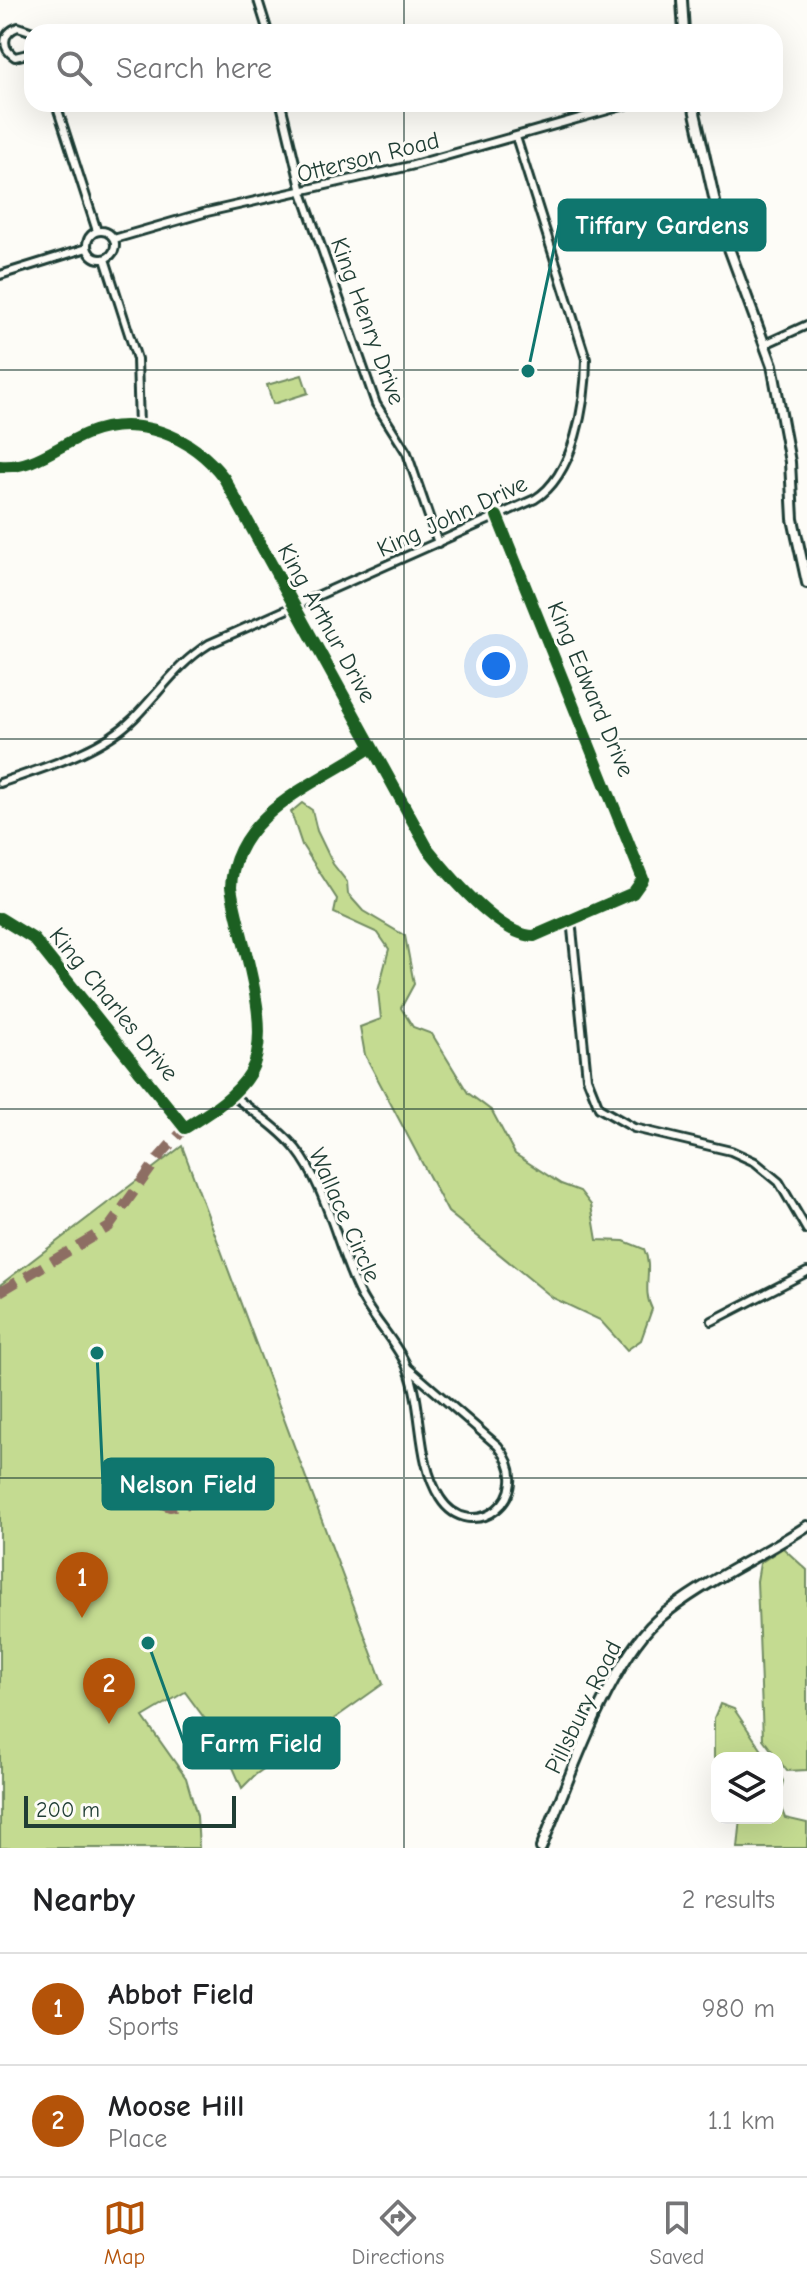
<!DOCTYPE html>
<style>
body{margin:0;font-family:"Comic Neue",sans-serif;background:#f6f6f6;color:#202124}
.controls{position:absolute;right:24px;bottom:24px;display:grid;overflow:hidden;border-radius:16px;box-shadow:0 8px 32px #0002}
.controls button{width:72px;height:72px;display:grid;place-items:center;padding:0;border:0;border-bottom:2px solid #e0e0e0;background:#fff;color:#202124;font:40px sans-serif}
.scale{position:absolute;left:24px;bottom:20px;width:212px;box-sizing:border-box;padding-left:8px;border:4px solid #1f3d34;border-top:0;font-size:22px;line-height:28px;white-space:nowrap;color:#1f3d34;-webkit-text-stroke:6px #fdfcf7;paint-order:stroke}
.you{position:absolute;left:496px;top:666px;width:28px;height:28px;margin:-20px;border:6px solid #fff;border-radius:50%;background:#1a73e8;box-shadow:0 0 0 12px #1a73e833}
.badge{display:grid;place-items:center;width:52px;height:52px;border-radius:50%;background:#b45309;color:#fff;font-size:26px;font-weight:700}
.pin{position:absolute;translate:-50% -66px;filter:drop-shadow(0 2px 4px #0008)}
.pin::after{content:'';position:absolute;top:42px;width:28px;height:24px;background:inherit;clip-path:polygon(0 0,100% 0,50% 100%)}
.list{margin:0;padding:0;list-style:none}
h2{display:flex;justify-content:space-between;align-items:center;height:104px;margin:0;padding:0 32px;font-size:34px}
h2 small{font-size:26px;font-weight:400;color:#757577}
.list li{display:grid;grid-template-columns:52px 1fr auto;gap:24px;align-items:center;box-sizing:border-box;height:112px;padding:0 32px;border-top:2px solid #e0e0e0}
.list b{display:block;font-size:30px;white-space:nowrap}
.list p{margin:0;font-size:26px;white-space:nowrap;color:#757577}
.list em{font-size:26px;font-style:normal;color:#757577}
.icon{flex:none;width:44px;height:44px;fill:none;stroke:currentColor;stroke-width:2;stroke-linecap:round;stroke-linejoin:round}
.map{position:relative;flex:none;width:807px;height:1848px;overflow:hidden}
.search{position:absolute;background:#fff;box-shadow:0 8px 32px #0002;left:24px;right:24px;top:24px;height:88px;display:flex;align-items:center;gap:20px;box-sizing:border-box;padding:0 28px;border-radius:24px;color:#757577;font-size:30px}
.sheet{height:328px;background:#fff}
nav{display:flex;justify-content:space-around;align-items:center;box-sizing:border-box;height:112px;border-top:2px solid #e0e0e0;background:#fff;font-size:22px;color:#757577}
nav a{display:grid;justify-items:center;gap:4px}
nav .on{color:#b45309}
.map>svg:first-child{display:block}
.green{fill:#c4db91;stroke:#728c62;stroke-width:2}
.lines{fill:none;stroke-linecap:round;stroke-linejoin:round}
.minor-casing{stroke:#1f3d34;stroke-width:12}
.tertiary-casing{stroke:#1f3d34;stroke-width:14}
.minor{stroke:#fdfcf7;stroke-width:6}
.tertiary{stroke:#fdfcf7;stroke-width:8}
.quiet{stroke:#8d6e63;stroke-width:10;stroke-dasharray:20 10;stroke-linecap:butt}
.cycleway-casing{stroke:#fdfcf7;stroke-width:17}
.cycleway{stroke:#1b5e20;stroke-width:12}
.grid{fill:none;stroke:#1f3d34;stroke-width:2;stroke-opacity:0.55}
.labels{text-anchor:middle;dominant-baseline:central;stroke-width:6;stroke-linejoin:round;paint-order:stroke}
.street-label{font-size:24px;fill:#1f3d34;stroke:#fdfcf7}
.leader{fill:none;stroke:#0f766e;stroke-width:3}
.callout-dot{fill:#0f766e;stroke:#fdfcf7;stroke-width:3}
.callout{fill:#0f766e;stroke:#0f766e;stroke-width:3}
.callout-label{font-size:26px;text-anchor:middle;font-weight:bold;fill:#fff}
</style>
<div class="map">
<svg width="807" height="1848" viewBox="0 0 807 1848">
<rect width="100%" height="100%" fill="#fdfcf7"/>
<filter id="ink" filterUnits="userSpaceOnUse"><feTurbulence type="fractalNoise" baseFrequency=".0125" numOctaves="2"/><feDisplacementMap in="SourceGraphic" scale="16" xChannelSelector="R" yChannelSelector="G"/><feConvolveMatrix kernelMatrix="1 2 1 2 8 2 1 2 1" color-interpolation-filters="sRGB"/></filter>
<g filter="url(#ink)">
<path class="green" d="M641,200L653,237L634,242L622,206Z
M302,375L308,393L273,404L267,385Z
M302,803L312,810L317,831L333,864L347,882L348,894L363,911L405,936L414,984L401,1008L413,1027L432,1034L468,1093L492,1111L515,1154L561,1184L580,1191L591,1205L597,1240L624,1241L644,1249C654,1269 641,1289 652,1309L641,1340L627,1350L600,1320L553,1298L448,1212L365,1055L360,1027L381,1019L378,991L389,949L378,933L334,913L337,899L302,845L291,812Z
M182,1146L383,1684L255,1775L242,1788L222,1742L185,1692L143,1717L186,1778L197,1816L199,1848H0V1285Z
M783,1548L807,1570V1770L787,1771L763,1739L757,1581L760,1563Z
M720,1704L734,1709L767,1758H717V1762L714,1758V1718Z
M777,1768L783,1781L778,1801L785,1818L807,1823V1848H738L741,1818H777Z"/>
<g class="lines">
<defs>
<path id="minor" d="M258,0L268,32
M32,53L15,57C1,48 2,33 18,27L33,32
M56,104L97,231
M281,104L302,192L376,404L407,453L438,543
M87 245a14 14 0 1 1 28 0a14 14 0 1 1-28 0Z
M114,239L207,212L410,166L629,104
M105,259L137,359L139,427
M0,275L87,248
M765,344L807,325
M0,466C33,469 57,446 86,434C138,413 192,436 224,478L428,849C449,875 500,936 534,936L633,893L643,879L497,516
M0,783C45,767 100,752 134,718C160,692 177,664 209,644L535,499C574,475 586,403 586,359L516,137
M0,918L34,939L185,1128C207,1114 236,1097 250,1073C276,1028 238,937 231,887C234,813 316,784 370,748
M571,919L587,1078L599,1108L634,1128L731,1151L755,1162L779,1182L807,1230
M231,1094C253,1112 278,1127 296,1149C326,1186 338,1249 359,1292C372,1319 397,1342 408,1369C424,1410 416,1460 440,1498C471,1547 540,1497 498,1446L407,1367
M712,1321L807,1272"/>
<path id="tertiary" d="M682,0L684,32
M693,104L720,224L772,365L790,462L793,519L807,583
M541,1848C566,1787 609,1663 657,1620C701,1582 759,1558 807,1526"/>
</defs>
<use href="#minor" class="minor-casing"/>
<use href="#tertiary" class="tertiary-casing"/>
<use href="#minor" class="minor"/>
<use href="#tertiary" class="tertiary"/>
<path class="quiet" d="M0,1292L109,1227L159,1157L185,1128
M157,1502L170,1507L195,1503"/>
<defs>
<path id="cycleway" d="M0,466C33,469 57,446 86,434C138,413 192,436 224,478L428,849C449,875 500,936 534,936L633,893L643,879L497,516
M0,918L34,939L185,1128C207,1114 236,1097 250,1073C276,1028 238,937 231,887C234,813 316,784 370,748"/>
</defs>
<use href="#cycleway" class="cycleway-casing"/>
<use href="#cycleway" class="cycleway"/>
</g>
</g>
<path class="grid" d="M404,0V32M404,104V1848M0,370H807M0,739H807M0,1109H807M0,1478H807"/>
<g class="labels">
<g class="street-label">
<text transform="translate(368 157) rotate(-14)">Otterson Road</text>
<text transform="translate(368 321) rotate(70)">King Henry Drive</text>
<text transform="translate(452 516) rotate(-25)">King John Drive</text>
<text transform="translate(327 623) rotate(61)">King Arthur Drive</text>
<text transform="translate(591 689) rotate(67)">King Edward Drive</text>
<text transform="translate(114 1004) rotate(51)">King Charles Drive</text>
<text transform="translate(345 1215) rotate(66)">Wallace Circle</text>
<text transform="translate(583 1707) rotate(-64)">Pillsbury Road</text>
</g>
</g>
<path class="leader" d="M528 371L559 225M97 1353L103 1484M148 1643L184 1743"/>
<g class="callout-dot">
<circle cx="528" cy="371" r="8"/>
<circle cx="97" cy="1353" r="8"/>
<circle cx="148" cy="1643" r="8"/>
</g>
<g class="callout">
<rect x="559" y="200" width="206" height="50" rx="8"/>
<rect x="103" y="1459" width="170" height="50" rx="8"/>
<rect x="184" y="1718" width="155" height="50" rx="8"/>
</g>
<g class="callout-label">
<text x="662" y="234">Tiffary Gardens</text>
<text x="188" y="1493">Nelson Field</text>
<text x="261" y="1752">Farm Field</text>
</g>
</svg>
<div class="controls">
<button><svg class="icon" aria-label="layers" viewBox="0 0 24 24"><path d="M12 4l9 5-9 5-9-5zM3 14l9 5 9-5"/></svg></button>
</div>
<div class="scale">200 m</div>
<div class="you"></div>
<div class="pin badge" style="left:82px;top:1618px">1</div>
<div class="pin badge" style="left:109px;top:1724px">2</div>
<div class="search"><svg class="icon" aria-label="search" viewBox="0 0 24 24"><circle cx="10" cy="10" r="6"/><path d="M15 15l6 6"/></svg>Search here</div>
</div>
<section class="sheet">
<h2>Nearby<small>2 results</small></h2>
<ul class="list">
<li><span class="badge">1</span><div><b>Abbot Field</b><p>Sports</p></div><em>980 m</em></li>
<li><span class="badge">2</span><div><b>Moose Hill</b><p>Place</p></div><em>1.1 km</em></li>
</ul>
</section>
<nav>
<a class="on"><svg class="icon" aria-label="map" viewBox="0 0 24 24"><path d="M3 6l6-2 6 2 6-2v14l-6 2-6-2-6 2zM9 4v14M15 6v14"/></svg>Map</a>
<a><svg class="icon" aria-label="directions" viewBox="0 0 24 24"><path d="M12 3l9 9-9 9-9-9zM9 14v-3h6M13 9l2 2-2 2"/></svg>Directions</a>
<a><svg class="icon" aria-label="saved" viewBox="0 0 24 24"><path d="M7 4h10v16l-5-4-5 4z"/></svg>Saved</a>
</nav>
